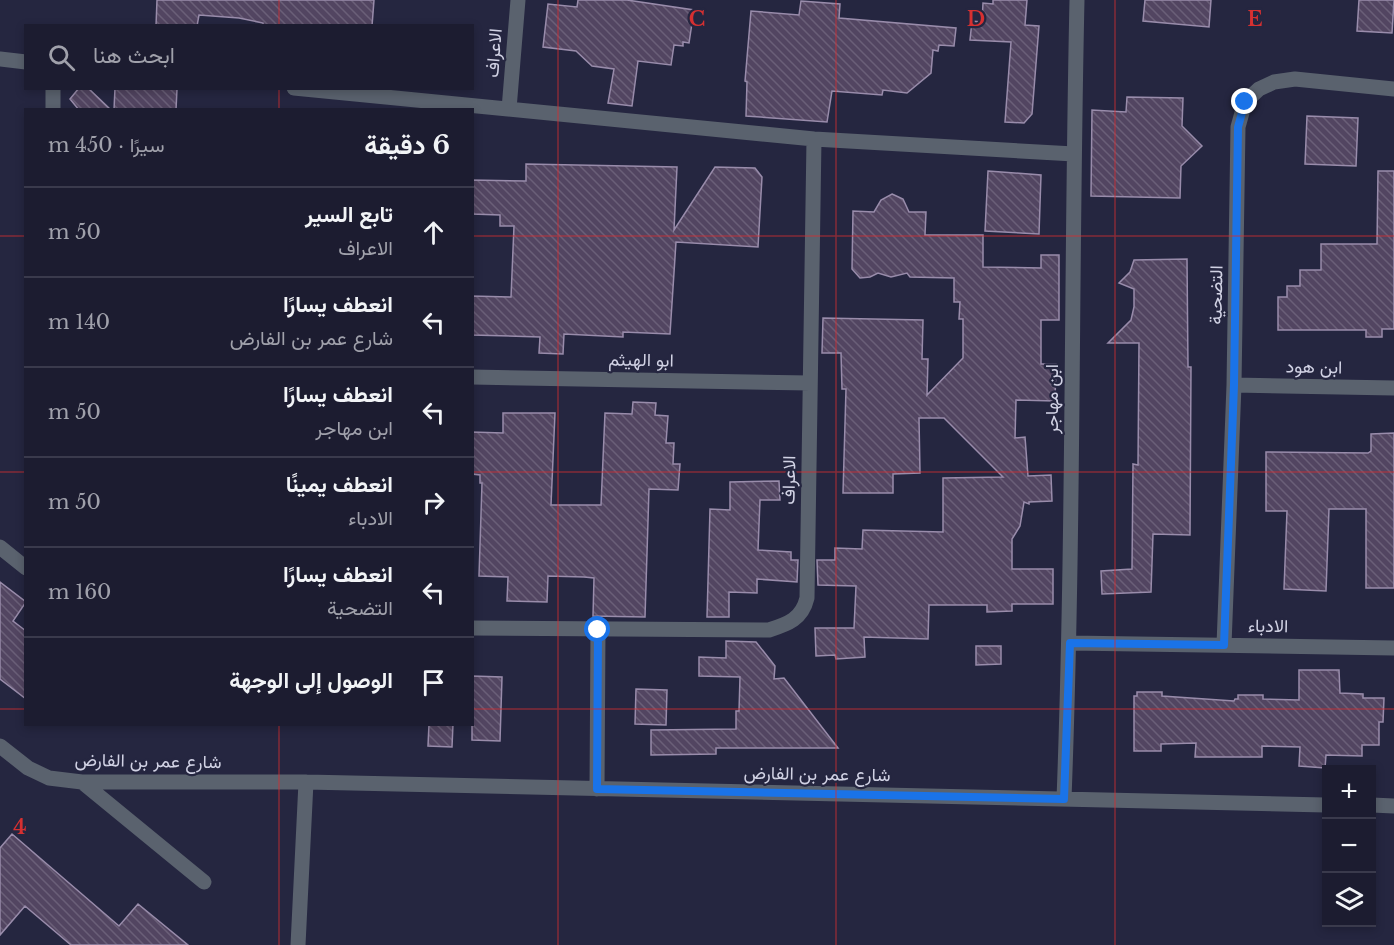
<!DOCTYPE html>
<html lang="ar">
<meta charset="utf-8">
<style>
body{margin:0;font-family:"Libre Baskerville",Vazirmatn,serif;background:#29293c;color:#f1f3f6;direction:rtl}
.controls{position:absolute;right:18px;bottom:18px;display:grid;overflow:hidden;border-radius:0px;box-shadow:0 3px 9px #0003}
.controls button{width:54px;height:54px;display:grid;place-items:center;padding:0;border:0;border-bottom:2px solid #3a3a4c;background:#1c1c30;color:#f1f3f6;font:30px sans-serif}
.stop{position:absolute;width:18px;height:18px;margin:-14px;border:4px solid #1a73e8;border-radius:50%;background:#fff}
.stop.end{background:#1a73e8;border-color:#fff;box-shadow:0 2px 6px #0008}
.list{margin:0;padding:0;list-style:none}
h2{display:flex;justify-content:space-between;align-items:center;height:78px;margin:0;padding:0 24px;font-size:26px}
h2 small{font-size:20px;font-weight:400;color:#a0a1ab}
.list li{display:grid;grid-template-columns:39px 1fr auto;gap:18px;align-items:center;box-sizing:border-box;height:90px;padding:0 24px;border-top:2px solid #3a3a4c}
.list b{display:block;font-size:22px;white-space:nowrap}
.list p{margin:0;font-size:20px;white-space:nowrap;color:#a0a1ab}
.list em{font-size:20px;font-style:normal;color:#a0a1ab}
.icon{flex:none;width:33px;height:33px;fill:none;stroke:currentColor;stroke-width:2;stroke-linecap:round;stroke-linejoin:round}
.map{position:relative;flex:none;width:1394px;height:945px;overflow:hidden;direction:ltr}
.search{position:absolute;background:#1c1c30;box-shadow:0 3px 9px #0003;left:24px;top:24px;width:450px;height:66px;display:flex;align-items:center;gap:15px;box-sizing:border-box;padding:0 21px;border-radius:0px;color:#a0a1ab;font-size:22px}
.panel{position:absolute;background:#1c1c30;box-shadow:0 3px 9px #0003;left:24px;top:108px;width:450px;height:618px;border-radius:0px;direction:rtl}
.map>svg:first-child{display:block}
.building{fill:url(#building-back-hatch);stroke:#998cab;stroke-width:1.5}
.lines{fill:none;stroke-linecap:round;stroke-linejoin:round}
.minor{stroke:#5a626e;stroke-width:15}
.route{stroke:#1a73e8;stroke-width:8}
.grid{fill:none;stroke:#d63031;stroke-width:1.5;stroke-opacity:0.55}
.labels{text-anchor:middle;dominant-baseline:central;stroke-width:4.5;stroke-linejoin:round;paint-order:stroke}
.street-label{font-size:18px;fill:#d1d2e4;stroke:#252640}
.grid-label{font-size:20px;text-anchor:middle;font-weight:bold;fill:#d63031;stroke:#252640;stroke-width:4.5;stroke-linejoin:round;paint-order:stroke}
</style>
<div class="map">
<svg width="1394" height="945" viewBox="0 0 1394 945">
<defs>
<pattern id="building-back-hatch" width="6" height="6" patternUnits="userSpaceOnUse" patternTransform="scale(1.5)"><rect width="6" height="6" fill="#524561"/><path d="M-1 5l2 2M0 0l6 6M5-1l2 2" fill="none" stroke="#6a5f78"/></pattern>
</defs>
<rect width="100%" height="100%" fill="#252640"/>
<path class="building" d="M157,0H374L372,26H263V23L239,18L199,15L197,26H156Z
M578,0H627L694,10L689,43L683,42V46L674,45L671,65L638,61L632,106L608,103L614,69L592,66L576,51L543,47L548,4L577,7Z
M993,0H1027L1025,25L1039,26L1032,114L1024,123L1005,122L1011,42L970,40L972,21L982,22L983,3L993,4Z
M1145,0H1211L1209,27L1143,21Z
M1359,0H1394L1392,33L1357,31Z
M801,1L840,4L839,18L956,28L954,46L939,45L938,51L933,50L931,73L907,93L883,90L882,95L832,91L827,122L746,116L747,82L745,81L751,11L799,15Z
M79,88H88L111,110H79L70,99Z
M115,88L177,89L176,110H114Z
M1127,97L1183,98L1182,126L1202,146L1181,166L1180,198L1091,196L1092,110L1126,112Z
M1307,116L1358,118L1356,166L1305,164Z
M526,164L677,167L674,230L715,167L755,168L762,177L758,247L676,242L670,334L623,332V337L564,334L563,354L539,353L540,337L472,335V296L511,297L514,226H500V215L472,214V180L526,181Z
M988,171L1041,175L1039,234L985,231Z
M1378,171H1394V329H1382V337H1366V330H1278V297H1287V286H1300V270H1321V244H1377Z
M892,194L903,199L909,212H926L925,235H983V267L1041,268V255H1059V320H1041V364H1056L1055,401L1016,400L1015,438L1025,437L1028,476L1051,475L1052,501L1029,502V504L1024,502L1020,526L1012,539V569H1053V604H1012V611L987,612V605H929L928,639L864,637L865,657L836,659L835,655L816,656L815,628H854L856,586L818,585L817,560H835V548L862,549L863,530L943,532V478L1003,477L944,418H919L920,473L893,474V493H843L846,389H842L841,353H822L823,318L923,320L922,359H928L927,395L963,358V319H959L960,302H954V278L910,277L907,273L891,277L878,273L870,277L860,278L852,269L853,211L874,212L881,200Z
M1187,259L1188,367H1191L1190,535L1153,534L1151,592L1102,594L1101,571L1132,569L1133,464L1138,465L1139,343H1108L1131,320L1134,307V289L1119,283L1130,272L1134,260Z
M633,402L656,403L655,415L668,416L666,443H674L673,464H680L678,490L649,489L645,617L593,616L594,578L584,577L548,576L547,602L507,601L508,577L479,576L482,483H480V475L472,474V432L503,433V413H555L551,505H601L605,413L632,414Z
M1394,433V588H1366V509H1329L1326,591L1284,589L1287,511H1266V452L1368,453L1371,451V434Z
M779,481L780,500H760L758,550L791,552V560H798L797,582L757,579V593L729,592V617H707L710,509L730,510V482Z
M0,582L26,602L13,621L26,631V699L0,679Z
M726,641L756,642L775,666L774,679L784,678L838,748H716V754L651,755V730L736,729V711H739L740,677L699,676V657L726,658Z
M976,646H1001V664L976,665Z
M1299,670H1339L1340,693L1363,694V698H1384L1383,722H1379V745H1362V756L1326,755L1325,768L1299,766L1300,747L1262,746V757H1195L1196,743L1161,744V751H1134V696H1137V692H1162V696L1234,701L1235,699H1238V695H1263V699L1299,700Z
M472,676L502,677L500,741L472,740Z
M636,689L667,690L666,725L635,724Z
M429,724H453L452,747L428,746Z
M12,834L119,926L138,904L188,945H71L25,906L0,935V848Z"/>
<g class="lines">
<path class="minor" d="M0,59L26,62
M294,88L814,139L1074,154
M509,109L518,0
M53,110V88
M472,377L810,383
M1234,385L1394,388
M0,547L26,568
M472,628L769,630C788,624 802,619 807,598L814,139
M1070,643L1394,648
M1224,645L1234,385L1238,127L1245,102L1259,89L1274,82L1295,79L1394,89
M0,746L28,768L49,778L82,782H306L1326,805
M82,782L204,882
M597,789L598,630
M1064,799C1074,533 1071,266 1077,0
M1372,805L1394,806
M298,945L306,782"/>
</g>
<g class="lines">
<path class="route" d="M598,630L597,789L1064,799L1070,643L1224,645L1234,385L1238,127L1245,102"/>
</g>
<path class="grid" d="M279,0V26M558,0V945M836,0V945M1115,0V945M279,88V110M0,236H26M472,236H1394M0,472H26M472,472H1394M0,709H26M472,709H1394M279,724V945"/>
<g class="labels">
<g class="street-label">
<text transform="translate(494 53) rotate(-86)">الاعراف</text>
<text transform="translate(1216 295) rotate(-89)">التضحية</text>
<text transform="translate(641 360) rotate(1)">ابو الهيثم</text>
<text transform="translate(1314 367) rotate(1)">ابن هود</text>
<text transform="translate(1052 399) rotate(-90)">ابن مهاجر</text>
<text transform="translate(789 480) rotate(-89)">الاعراف</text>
<text transform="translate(1268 626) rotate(1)">الادباء</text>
<text transform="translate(148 761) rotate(1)">شارع عمر بن الفارض</text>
<text transform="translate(817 774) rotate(1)">شارع عمر بن الفارض</text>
</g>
</g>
<g class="grid-label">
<text x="697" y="26">C</text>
<text x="976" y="26">D</text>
<text x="1255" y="26">E</text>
<text x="20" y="834">4</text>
</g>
</svg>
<div class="controls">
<button>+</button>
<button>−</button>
<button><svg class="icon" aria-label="layers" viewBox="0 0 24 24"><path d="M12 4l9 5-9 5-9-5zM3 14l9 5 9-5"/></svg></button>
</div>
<div class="stop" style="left:598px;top:630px"></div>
<div class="stop end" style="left:1245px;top:102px"></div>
<div class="search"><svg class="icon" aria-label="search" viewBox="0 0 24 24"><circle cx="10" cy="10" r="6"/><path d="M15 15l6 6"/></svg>ابحث هنا</div>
<section class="panel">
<h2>6 دقيقة<small>سيرًا · 450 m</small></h2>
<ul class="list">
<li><svg class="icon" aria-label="ahead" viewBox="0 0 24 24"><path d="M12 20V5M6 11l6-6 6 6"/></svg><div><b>تابع السير</b><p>الاعراف</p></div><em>50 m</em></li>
<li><svg class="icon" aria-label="left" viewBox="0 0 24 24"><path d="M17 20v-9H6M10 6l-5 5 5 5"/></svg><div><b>انعطف يسارًا</b><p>شارع عمر بن الفارض</p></div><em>140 m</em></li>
<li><svg class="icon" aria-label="left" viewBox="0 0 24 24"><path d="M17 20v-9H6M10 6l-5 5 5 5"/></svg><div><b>انعطف يسارًا</b><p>ابن مهاجر</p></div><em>50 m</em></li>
<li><svg class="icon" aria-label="right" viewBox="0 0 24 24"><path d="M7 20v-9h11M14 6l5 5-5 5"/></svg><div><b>انعطف يمينًا</b><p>الادباء</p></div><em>50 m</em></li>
<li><svg class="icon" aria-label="left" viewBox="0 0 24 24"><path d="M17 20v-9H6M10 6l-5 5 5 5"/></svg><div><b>انعطف يسارًا</b><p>التضحية</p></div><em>160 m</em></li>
<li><svg class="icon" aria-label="arrive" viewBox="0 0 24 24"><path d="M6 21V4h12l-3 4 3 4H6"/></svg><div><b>الوصول إلى الوجهة</b></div></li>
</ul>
</section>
</div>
